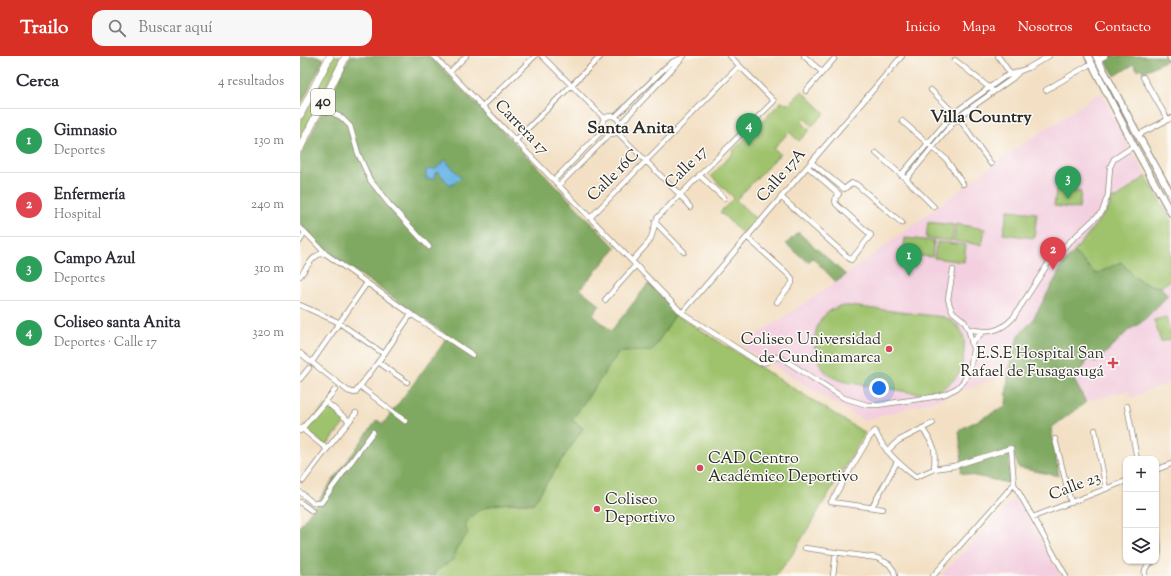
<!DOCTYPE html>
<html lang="es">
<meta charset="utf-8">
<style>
body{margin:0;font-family:"Sorts Mill Goudy",serif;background:#f7f7f7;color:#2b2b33}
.controls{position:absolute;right:12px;bottom:12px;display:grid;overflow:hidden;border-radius:8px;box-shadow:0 1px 3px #0004}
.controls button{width:36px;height:36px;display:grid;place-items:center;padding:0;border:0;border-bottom:1px solid #e1e1e2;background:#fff;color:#2b2b33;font:20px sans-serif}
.you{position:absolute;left:579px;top:332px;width:14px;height:14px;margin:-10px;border:3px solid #fff;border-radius:50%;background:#1a73e8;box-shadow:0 0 0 6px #1a73e833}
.badge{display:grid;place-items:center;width:26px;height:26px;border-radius:50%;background:#d93025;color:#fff;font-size:13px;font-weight:700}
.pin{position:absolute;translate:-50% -33px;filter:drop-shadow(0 1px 2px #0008)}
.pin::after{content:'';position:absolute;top:21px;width:14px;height:12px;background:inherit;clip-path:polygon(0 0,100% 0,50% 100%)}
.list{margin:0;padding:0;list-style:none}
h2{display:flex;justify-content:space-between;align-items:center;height:52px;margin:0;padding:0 16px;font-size:17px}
h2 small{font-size:13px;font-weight:400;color:#7c7c81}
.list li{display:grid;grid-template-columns:26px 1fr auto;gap:12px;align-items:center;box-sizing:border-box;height:64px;padding:0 16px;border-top:1px solid #e1e1e2}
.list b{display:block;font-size:15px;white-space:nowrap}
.list p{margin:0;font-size:13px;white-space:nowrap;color:#7c7c81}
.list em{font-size:13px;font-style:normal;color:#7c7c81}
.icon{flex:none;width:22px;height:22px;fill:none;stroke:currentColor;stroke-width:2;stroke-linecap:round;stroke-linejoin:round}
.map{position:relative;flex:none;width:871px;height:520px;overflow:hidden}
header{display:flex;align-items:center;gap:24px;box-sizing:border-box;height:56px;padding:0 20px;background:#d93025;color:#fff}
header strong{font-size:19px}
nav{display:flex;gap:22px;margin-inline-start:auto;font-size:14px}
.search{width:280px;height:36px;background:#f7f7f7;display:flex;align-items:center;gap:10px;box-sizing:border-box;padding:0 14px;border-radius:12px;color:#7c7c81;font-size:15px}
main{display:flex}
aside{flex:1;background:#fff}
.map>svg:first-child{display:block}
.built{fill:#f3cfdf}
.green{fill:#9fc26c;stroke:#65764c}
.forest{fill:#7fa860;stroke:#556a46}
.water{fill:#6fb8e7;stroke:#4d7289}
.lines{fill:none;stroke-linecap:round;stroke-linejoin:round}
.street-casing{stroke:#8f8678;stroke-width:6}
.secondary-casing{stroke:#8f8678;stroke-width:8}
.primary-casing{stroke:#8f8678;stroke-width:8}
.street{stroke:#fff;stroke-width:4.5}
.secondary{stroke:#fff;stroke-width:6}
.primary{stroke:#fff;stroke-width:7}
.poi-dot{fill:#d1495b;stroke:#fdfcf7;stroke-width:1.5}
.labels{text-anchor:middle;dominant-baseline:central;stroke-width:3;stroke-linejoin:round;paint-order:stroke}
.shield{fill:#fdfcf7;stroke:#6a6a68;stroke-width:1}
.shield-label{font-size:15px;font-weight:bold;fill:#2b2b2b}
.street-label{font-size:16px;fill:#2b2b2b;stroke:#fdfcf7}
.poi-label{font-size:16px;fill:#2b2b2b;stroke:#fdfcf7;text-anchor:end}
.neighbourhood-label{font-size:17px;font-weight:bold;fill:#2b2b2b;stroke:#fdfcf7}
</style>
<header>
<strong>Trailo</strong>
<div class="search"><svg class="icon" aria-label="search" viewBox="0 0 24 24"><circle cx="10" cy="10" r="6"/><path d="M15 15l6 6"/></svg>Buscar aquí</div>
<nav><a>Inicio</a><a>Mapa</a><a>Nosotros</a><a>Contacto</a></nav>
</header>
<main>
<aside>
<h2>Cerca<small>4 resultados</small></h2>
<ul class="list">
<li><span class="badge" style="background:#2e9e5b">1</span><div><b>Gimnasio</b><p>Deportes</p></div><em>130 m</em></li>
<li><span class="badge" style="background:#e0444e">2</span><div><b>Enfermería</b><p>Hospital</p></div><em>240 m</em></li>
<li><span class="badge" style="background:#2e9e5b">3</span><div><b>Campo Azul</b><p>Deportes</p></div><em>310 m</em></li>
<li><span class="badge" style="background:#2e9e5b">4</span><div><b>Coliseo santa Anita</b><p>Deportes · Calle 17</p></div><em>320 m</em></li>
</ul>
</aside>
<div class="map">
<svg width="871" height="520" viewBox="0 0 871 520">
<rect width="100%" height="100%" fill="#fdfcf7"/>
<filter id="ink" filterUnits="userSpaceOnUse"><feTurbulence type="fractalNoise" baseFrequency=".025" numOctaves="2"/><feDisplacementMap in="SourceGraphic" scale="8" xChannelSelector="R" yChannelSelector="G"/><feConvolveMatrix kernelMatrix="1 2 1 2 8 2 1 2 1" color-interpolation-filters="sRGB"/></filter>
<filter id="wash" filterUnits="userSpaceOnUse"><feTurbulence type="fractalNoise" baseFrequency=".012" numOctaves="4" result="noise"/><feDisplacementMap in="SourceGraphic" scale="16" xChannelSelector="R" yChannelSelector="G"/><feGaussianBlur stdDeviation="0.9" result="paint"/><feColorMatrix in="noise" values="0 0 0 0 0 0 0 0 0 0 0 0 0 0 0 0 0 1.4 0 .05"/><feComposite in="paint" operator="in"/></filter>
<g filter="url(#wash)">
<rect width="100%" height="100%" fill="#f3e0c4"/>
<path class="built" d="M801,36L823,80L846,120L773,196L764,207L732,265L718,280L708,318L636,344L564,365L441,290L536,226L704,101Z
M871,224V326L830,342L829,334L786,346L771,357L750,288L859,233Z
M716,441L761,520H640Z"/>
<path class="green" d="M34,0H42L21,40L17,42L14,39L15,36Z
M502,35L525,57L512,70L505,63L502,66L510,74L499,85L489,76L474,92L480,98L436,144L457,164L443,178L420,156L434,142L411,120L434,96L433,94L454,74L481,46L489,48Z
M11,47L16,48V51L0,84V67Z
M846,120L871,164V224L861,231C838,228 836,222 821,206L796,218L774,196L810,150L811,142H817Z
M756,133L781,136L779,153L754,150Z
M708,154L737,157L734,182L703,178Z
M628,166L654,169L652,185L626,182Z
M656,168L685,173L682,189L654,185Z
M605,182L634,185L632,201L603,198Z
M637,186L666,189L664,206L634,202Z
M550,250L644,261C653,265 660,270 663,279C666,287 663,308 660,315C656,324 643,334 634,336C619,340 600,334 586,332C573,330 559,329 546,326C541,325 533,322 529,319C508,302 509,260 538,251C541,250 546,250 550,250Z
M375,258L565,377L492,499L476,520H134C138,511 141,500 146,492C151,484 171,458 178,454C195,446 215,447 233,448L283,372L272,364L319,296L352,295Z
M866,261L871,279V283L861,286L854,264Z
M26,349L46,365L26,390L5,372Z"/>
<path class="forest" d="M0,0H18L24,3L0,51Z
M50,0H130L316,192L280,233L300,249L293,259L311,275L349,227L377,256L352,295L319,296L272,364L283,372L233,447C213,447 186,445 171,461C166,466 164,470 168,477L156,493L154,503L136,515L134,520H0V470L77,364L83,368L141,291L147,279L26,195L0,170V100Z
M803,0H865L867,4L843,16L841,12L837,14L834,8L815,20Z
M498,176L546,219L536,226L513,202L508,206L486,188Z
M774,196L796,218L821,206C836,222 838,228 861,231L868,240L842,266L829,274L796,307L788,303L784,311L773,322L786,346L751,372L759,420L719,412L712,396H710L708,427L661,417L662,407L659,374L706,350L708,318L718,280L732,265L764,207Z"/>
<path class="water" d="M145,104L161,121L151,130L138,116L135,117L134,123H126V114L136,113Z"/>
</g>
<g filter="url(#ink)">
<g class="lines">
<defs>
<path id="street" d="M134,0L382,257L460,307L467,306
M242,0L304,62
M504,0L522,16
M698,0L712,20
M869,0L871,4
M655,4L691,33
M798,4L805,0
M150,16L166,0
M843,21L868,64
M631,34L658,61L691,108
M746,34L792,7
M506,35L534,3
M182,51L235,0
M19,54L30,56L41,61L50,70L58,97L70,124L89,148L129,191
M302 69a9 9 0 1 1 18 0a9 9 0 1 1-18 0Z
M315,61L366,11L374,5L382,2
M602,65L646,103L663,128
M320,68L384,0
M317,76L379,138L390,151
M838,79L871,62
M215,85L301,0
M576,97L606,123L634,151
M511,106L544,133L552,127L556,128L602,167
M399,119L424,142
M601,119L654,57L704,21L728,12L749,0
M606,123L658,61L713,22L718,17
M254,124L303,74
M259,129L310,78
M481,141L551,204L571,179L536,148C534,144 536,141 539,138L508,111
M290,162L439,10
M355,166L384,196
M0,172L4,175V178L0,185
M4,175L26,198
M447,181L490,220L492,223V227L477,246
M332,205L349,186L351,182L357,162L474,45L430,0
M0,220C7,212 14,195 26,198L111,258L173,299
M305,244L336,209
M0,249L38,266L84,298
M382,257L602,0
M668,273C688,277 699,277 713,262L751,203L802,156L808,139L810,111L814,103L834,90
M672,286L683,276
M0,297L48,335L55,337L84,298L111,258
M473,302L478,301L483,303L544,342L567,349H577L633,341L645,338L657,332L664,325L671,309L673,293L669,275L664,265L653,256L650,250L648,243L653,214
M12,306L67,227
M78,306L107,326
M0,323L9,312
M61,331L105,365
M26,346L49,365
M827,350L837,403
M1,372L27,393
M622,372C634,390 636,389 634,413
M795,374L806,433
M0,375L35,334
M755,383L771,447
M587,395L598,385L633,367
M856,414L871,408
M3,425L27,393L56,357
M0,436L13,447H21L73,376
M0,446L12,455
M572,451L597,406
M583,453L531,446L569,382L575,375C584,395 599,408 616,421L634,413L654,410L711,392L714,428L766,520
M856,459L859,494L858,500L856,503
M733,461L826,425
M505,492L577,502L589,508L594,515L595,520
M533,520L536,496
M633,520L714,428
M845,520C843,512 848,509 854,505"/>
<path id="secondary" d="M788,0L834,90L871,157
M796,0L838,79L871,138"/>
<path id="primary" d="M0,59L30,0
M0,92L46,0"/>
</defs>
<use href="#street" class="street-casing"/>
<use href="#secondary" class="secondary-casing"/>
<use href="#primary" class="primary-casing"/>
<use href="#street" class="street"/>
<use href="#secondary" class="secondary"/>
<use href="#primary" class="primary"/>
</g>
</g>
<g class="poi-dot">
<circle cx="589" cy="293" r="4"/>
<path d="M811 301h4v4h4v4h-4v4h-4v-4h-4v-4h4z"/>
<circle cx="400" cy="412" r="4"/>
<circle cx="297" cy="453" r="4"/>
</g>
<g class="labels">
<rect class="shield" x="11" y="33" width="24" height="26" rx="3"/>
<g class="shield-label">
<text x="23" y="46">40</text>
</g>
<g class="street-label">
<text transform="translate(221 72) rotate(46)">Carrera 17</text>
<text transform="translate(387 112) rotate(-45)">Calle 17</text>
<text transform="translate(314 120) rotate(-45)">Calle 16C</text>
<text transform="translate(482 120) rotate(-49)">Calle 17A</text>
<text transform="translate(775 431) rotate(-21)">Calle 23</text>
</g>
<g class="poi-label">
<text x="581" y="284">Coliseo Universidad<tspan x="581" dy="18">de Cundinamarca</tspan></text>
<text x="804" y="298">E.S.E Hospital San<tspan x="804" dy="18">Rafael de Fusagasugá</tspan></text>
<text x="408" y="403" text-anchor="start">CAD Centro<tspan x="408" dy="18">Académico Deportivo</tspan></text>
<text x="305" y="444" text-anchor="start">Coliseo<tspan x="305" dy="18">Deportivo</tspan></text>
</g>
<g class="neighbourhood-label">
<text x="681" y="62">Villa Country</text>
<text x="331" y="73">Santa Anita</text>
</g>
</g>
</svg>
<div class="controls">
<button>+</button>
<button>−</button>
<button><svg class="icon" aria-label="layers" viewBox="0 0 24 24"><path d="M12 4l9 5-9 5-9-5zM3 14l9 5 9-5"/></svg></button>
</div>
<div class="you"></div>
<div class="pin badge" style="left:609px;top:220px;background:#2e9e5b">1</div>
<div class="pin badge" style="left:753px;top:214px;background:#e0444e">2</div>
<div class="pin badge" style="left:768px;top:143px;background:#2e9e5b">3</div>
<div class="pin badge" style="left:449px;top:90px;background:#2e9e5b">4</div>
</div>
</main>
